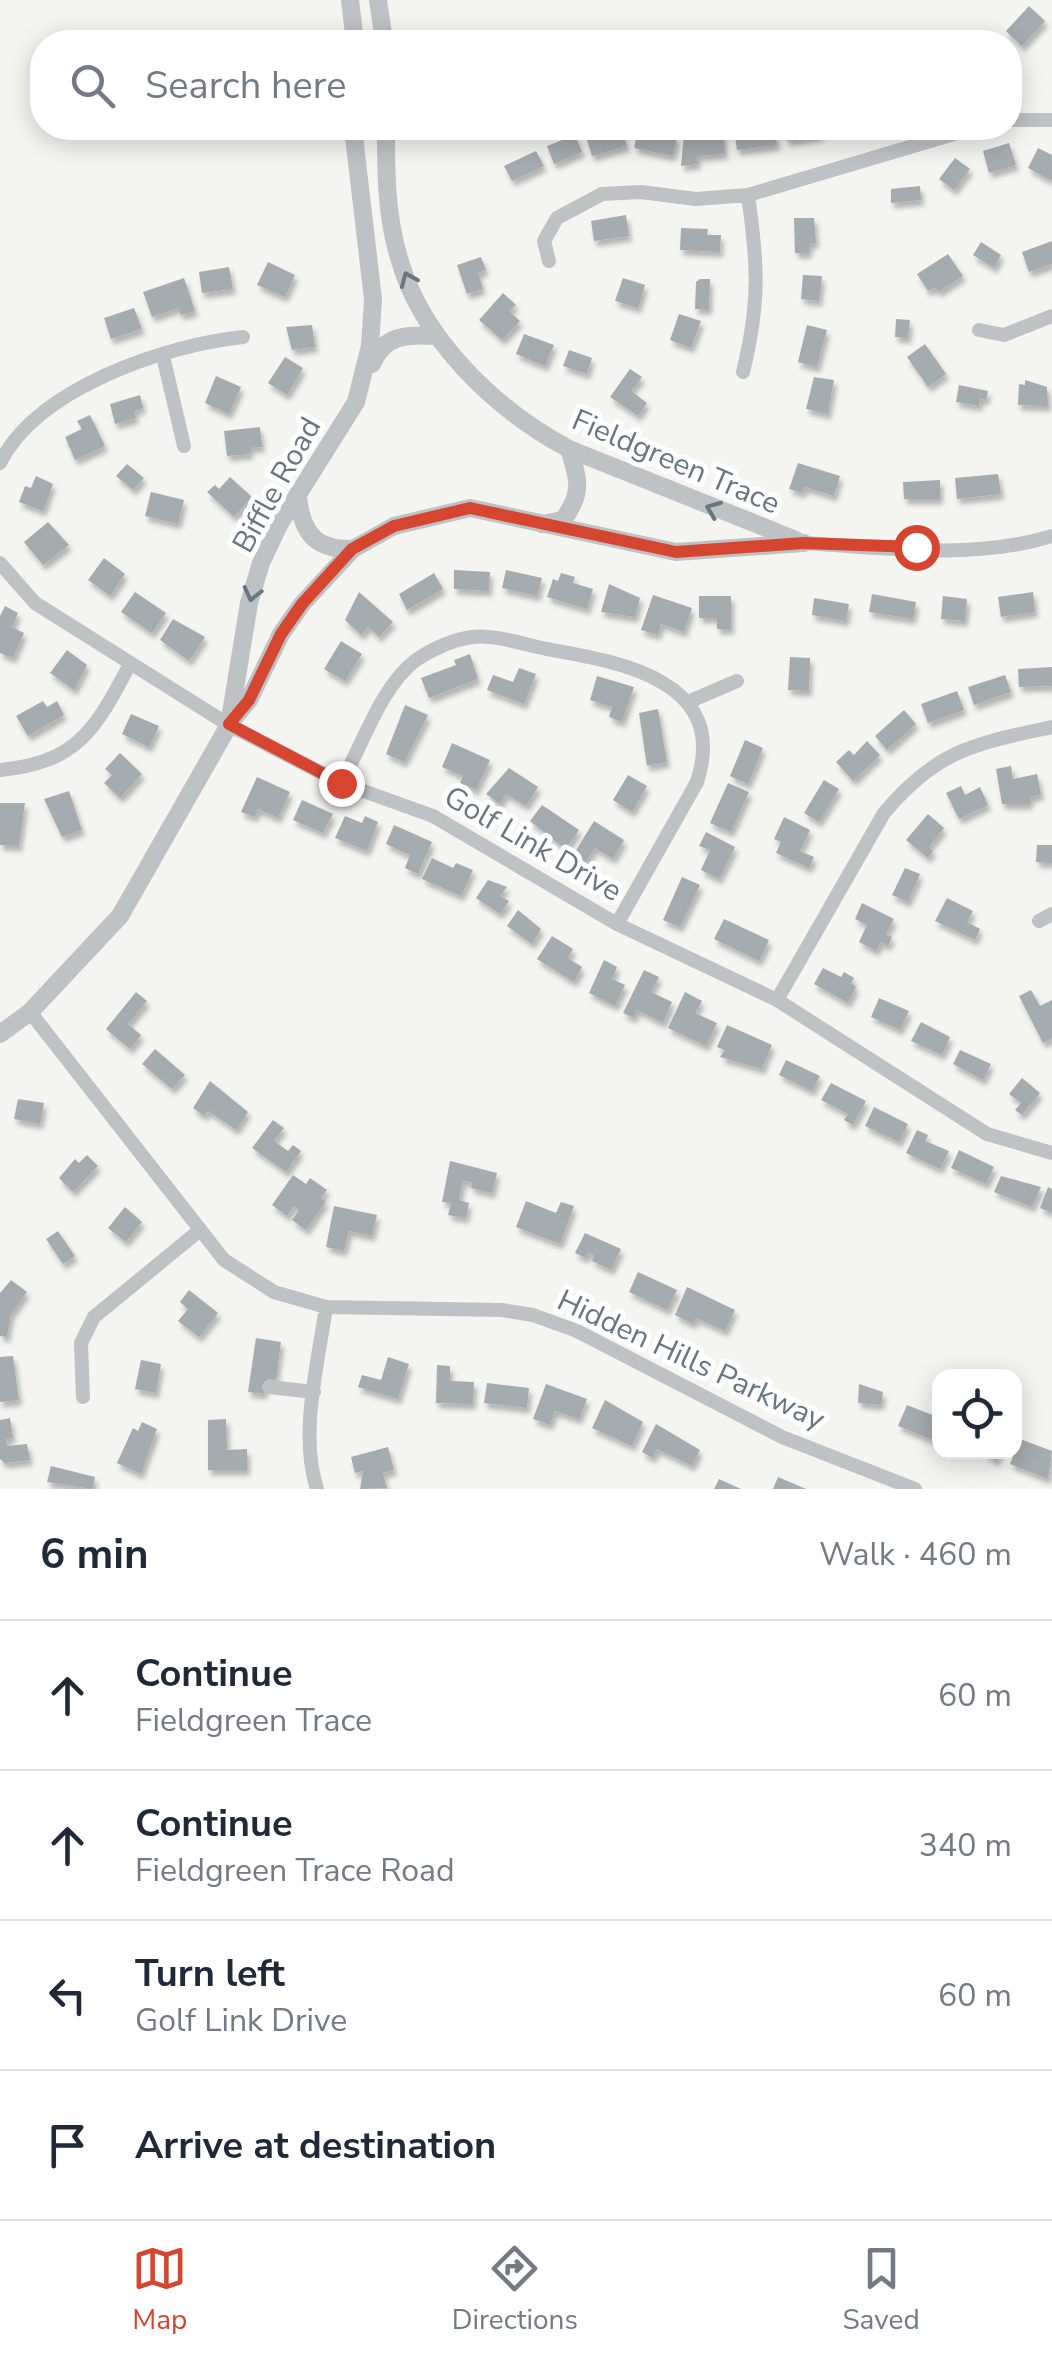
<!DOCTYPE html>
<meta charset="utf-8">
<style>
body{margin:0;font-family:"Nunito Sans",sans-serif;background:#f2f2f3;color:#1f2937}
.controls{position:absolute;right:30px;bottom:30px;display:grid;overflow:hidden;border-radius:20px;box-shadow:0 5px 25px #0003}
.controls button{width:90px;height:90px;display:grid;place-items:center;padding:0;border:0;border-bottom:2px solid #e0e1e3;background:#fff;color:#1f2937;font:50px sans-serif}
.stop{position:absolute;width:30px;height:30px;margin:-22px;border:8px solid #d54530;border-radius:50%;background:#fff}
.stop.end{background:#d54530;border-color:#fff;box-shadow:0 2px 10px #0008}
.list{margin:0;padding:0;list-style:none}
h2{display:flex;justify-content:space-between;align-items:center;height:130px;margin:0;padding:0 40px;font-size:42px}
h2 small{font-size:32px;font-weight:400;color:#747a83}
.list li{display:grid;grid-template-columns:65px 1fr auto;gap:30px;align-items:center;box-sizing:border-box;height:150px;padding:0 40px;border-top:2px solid #e0e1e3}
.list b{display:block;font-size:38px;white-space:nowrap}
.list p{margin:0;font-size:32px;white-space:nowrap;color:#747a83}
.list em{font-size:32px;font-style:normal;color:#747a83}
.icon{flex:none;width:55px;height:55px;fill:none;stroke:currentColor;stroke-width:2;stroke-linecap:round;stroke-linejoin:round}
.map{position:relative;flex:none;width:1052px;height:1489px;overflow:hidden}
.search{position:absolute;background:#fff;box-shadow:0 5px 25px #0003;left:30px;right:30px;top:30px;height:110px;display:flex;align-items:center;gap:25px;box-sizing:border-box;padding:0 35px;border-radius:40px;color:#747a83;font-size:38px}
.sheet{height:730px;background:#fff}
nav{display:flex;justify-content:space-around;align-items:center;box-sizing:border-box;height:140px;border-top:2px solid #e0e1e3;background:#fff;font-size:28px;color:#747a83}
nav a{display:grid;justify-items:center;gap:5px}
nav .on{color:#d54530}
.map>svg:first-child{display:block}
.building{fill:#a4acb0;filter:url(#shadow)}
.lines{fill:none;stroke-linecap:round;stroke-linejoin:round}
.minor{stroke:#bec2c5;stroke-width:14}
.tertiary{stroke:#bec2c5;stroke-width:18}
.oneway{stroke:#667780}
.route{stroke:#d54530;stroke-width:12}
.labels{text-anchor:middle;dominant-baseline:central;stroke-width:10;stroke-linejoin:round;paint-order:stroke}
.street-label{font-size:30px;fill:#667780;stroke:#fff}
</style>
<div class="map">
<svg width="1052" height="1489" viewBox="0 0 1052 1489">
<defs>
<filter id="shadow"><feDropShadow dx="3" dy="5.5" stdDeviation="2.5" flood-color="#0004"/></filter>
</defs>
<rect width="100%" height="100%" fill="#f4f4f1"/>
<path class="building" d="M1029,6L1045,21L1022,46L1006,31Z
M621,128L627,146L592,156L586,137Z
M774,128L777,145L737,150L734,129Z
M784,128H818L820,136L787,141Z
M638,129L677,136L673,156L634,148Z
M723,130L725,154L697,156L698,164L681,166L684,133Z
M575,135L582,152L554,164L547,146Z
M1009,143L1016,165L989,173L983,151Z
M1038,148L1052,155V181L1028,168Z
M536,151L544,166L512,181L504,166Z
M955,158L970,169L954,190L939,179Z
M920,186L921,200L891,203V189Z
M626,215L629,236L594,241L591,221Z
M794,218H814L816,243L809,244V253H795Z
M681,228L708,229L707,235H721L720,252L680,250Z
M1052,241V264L1029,272L1022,252Z
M981,242L1001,255L994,268L973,255Z
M948,254L963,276L938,292L935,287L928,291L917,274Z
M481,257L486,270L478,273L483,289L467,294L457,265Z
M268,262L295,275L285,297L257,285Z
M229,267L233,289L202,293L199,272Z
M803,275L822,276L819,301L801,299Z
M184,278L195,311L181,315L178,308L152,317L143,292Z
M623,278L645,285L638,308L615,301Z
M700,279H710L709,309H695L696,282Z
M503,293L516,305L509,311L520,321L502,340L479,320Z
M134,308L142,329L111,339L104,318Z
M679,314L701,321L691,348L670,340Z
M896,319L910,320L908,338L895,337Z
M312,325L315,347L292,350L286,327Z
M807,325L827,330L817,367L798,362Z
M524,334L554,345L545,366L516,354Z
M925,344L946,374L928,387L907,357Z
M569,350L592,358L587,374L563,366Z
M285,357L303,368L287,395L268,383Z
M630,369L642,377L631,391L647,403L638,416L610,397Z
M216,376L241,387L229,414L205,403Z
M814,377L834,380L828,414L806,409Z
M1025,380L1047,387L1048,406L1018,405L1019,384L1025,385Z
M959,385L988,391L986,400L980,399L979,406L956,402Z
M140,395L143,408L134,411L136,418L115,424L110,404Z
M90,415L105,446L75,460L65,437L82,429L77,421Z
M260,427L262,447L250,448V454L227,456L224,431Z
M798,463L840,476L834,496L805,487L802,493L789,489Z
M127,464L144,478L133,490L116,476Z
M998,474L1001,494L957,499L955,478Z
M36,476L53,484L43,511L19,502L25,486L31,488Z
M230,477L252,497L234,517L207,492L215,485L219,489Z
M940,480V499H904L903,482Z
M151,492L184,500L178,524L145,516Z
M48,522L69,545L43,565L24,542Z
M104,558L125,574L110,596L88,580Z
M454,570L490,572L489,591L454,589Z
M506,570L542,578L537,596L502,588Z
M434,573L443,589L407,610L399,594Z
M561,573L575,577L573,583L593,589L587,609L547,597L553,579L558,581Z
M609,584L640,598L635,617L601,612Z
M135,592L166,613L152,633L121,612Z
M359,592L393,622L379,637L368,627L361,635L345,620Z
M1033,592L1035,612L1001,617L998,597Z
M872,594L916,602L913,619L869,612Z
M653,595L692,608L684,632L661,624L658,635L641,630Z
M699,596H731V629H717V618H699Z
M943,596L967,599L965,621L941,619Z
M814,598L849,604L846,621L812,615Z
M5,606L18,613L12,627L24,633L13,658L0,653V616Z
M173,619L205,637L189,661L160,640Z
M341,641L362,654L345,681L324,669Z
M67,650L87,665L74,690L50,673Z
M470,654L478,679L429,698L421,678L456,665L454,660Z
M790,657L810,658L809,691L788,690Z
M1052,667V686L1019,687L1018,669Z
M519,668L536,674L524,704L487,690L493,675L513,682Z
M1005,675L1011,692L974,705L968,687Z
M597,676L634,687L622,722L609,717L612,707L590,700Z
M957,691L964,710L928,723L921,704Z
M43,701L47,707L57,701L64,715L28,736L16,716Z
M405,705L428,715L404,762L386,754Z
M658,709L667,762L647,766L639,713Z
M904,710L916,724L887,750L875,736Z
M131,714L159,726L149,747L122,734Z
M745,740L763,748L748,784L730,776Z
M867,741L880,755L853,781L836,762L849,750L854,755Z
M452,743L490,760L476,790L460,783L463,776L442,767Z
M120,753L142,774L120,798L104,783L112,775L105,769Z
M1011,766L1013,779L1037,774L1041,795L1030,797V804H1002L996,769Z
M509,768L538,787L526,806L506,794L500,804L486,794Z
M628,775L647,786L632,812L613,800Z
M257,777L290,792L278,818L258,809L255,817L241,812Z
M824,780L839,789L819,822L804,813Z
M728,783L749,792L731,832L710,823Z
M961,786L965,795L980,787L988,805L959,819L946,793Z
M69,791L82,830L62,837L44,799Z
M302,800L333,814L323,833L293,820Z
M0,803H25L19,846L0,845Z
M542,805L579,830L565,849L530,821Z
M928,814L944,828L929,847L933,851L928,858L906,840Z
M345,816L362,823L365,816L378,822L367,851L335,838Z
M784,817L810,830L800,851L814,857L809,868L776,853L781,842L774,839Z
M594,821L624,840L613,859L595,848L586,862L573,855Z
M394,825L432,842L418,874L405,868L410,855L386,844Z
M706,832L735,847L719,879L701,870L710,850L699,846Z
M1037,845H1052V863L1036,862Z
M432,858L453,868L456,863L473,870L461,896L422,879Z
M905,868L920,874L908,902L892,895Z
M682,877L700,885L680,927L663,920Z
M488,880L507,887L500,896L509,901L500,914L476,898Z
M947,898L973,911L967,922L980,929L975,940L935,921Z
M862,903L894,919L886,934L892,937L888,946L881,942L876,951L859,942L867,925L855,919Z
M518,910L541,929L532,944L507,926Z
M724,919L769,940L759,961L714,939Z
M552,936L573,949L568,958L582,967L574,982L537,959Z
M604,960L617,967L612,979L625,985L615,1006L589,993Z
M823,968L841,977L844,972L854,978L851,983L856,987L848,1003L814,984Z
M644,970L659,977L651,992L672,1002L663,1023L637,1010L634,1018L623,1013Z
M1031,990L1040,1006L1052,1000V1038L1043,1043L1019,996Z
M136,992L147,1001L128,1024L141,1035L130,1049L106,1029Z
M685,992L702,1001L695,1013L717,1023L706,1046L668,1028Z
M879,998L909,1011L900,1030L871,1017Z
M921,1022L950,1037L942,1055L911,1041Z
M727,1025L772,1045L762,1069L720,1057L725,1050L717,1047Z
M155,1049L185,1075L172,1089L142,1064Z
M960,1050L991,1064L983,1080L953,1064Z
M786,1060L820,1076L812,1091L779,1075Z
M1022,1078L1040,1093L1022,1115L1015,1110L1021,1103L1009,1094Z
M210,1081L248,1112L236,1130L208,1111L204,1116L193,1108Z
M831,1083L866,1101L853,1125L844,1120L848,1114L821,1100Z
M18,1099L44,1103L40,1124L14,1119Z
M874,1107L908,1124L899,1142L865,1126Z
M273,1120L284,1128L274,1141L288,1151L293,1145L301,1151L286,1172L252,1148Z
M917,1130L928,1135L925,1141L949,1151L940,1169L906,1153Z
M959,1150L994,1167L986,1184L951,1168Z
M87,1155L98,1166L73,1192L59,1178L75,1159L79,1163Z
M450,1161L497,1173L492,1193L471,1188L472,1182L463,1181L459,1200L469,1203L466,1218L448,1215L451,1203L442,1202Z
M293,1175L306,1184L310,1178L327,1190L321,1198L326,1201L306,1230L292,1220L299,1210L294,1206L287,1216L272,1205Z
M1001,1176L1041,1187L1032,1207L994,1192Z
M1048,1187L1052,1189V1213L1040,1208Z
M526,1201L556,1213L561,1202L574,1206L560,1244L516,1227Z
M334,1206L377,1215L372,1236L349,1231L344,1251L326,1247Z
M125,1207L142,1222L126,1242L108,1228Z
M58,1231L75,1256L63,1264L46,1239Z
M585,1233L621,1249L611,1270L592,1261L594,1256L589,1252L586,1258L575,1253Z
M638,1272L677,1290L667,1310L629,1292Z
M11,1280L27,1292L11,1314L7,1337L0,1336V1293Z
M687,1287L735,1310L725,1331L696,1318L693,1324L675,1315Z
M189,1290L218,1313L199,1337L178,1321L188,1309L180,1302Z
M256,1338L281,1342L276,1380L267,1379L264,1394L248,1392Z
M13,1356L19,1400L0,1402V1357Z
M388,1357L409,1364L398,1399L358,1387L362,1375L381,1380Z
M141,1360L161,1364L156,1393L135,1389Z
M437,1365L450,1366V1381L474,1382L473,1404L436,1403Z
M487,1383L529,1388L527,1408L484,1403Z
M546,1384L587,1399L579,1419L555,1411L550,1425L533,1419Z
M859,1384L883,1392L881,1405L858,1403Z
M605,1400L643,1422L632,1446L592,1428Z
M907,1405L940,1418V1443L898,1426Z
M10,1418L13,1438L6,1439L7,1446L27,1444L30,1460L5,1463L0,1459V1420Z
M226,1419L227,1450L247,1449V1470H208V1420Z
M142,1422L157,1429L141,1474L117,1463L133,1428L138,1431Z
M656,1424L700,1450L692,1466L657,1449L653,1458L642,1452Z
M1020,1439L1052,1451L1048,1479L1010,1464Z
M388,1447L394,1470L383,1473L387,1488L360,1489L363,1471L355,1473L351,1457Z
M982,1452H1000L996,1461Z
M51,1466L95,1477L92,1489L47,1482Z
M778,1477L806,1489H773Z
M719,1479L741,1489H714Z"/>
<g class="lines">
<path class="minor" d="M1010,120H1052
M549,261L544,241L557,218L602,194L641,192L696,199L748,195L974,128
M979,330L1004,335L1052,316
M163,356L184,446
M743,372C760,303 758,265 748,195
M0,463C37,388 166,345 243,337
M804,543C884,548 975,560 1052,536
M0,563L35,603L229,725L341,783L433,816L617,924L777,1000L987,1134L1052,1153
M688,702L737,681
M0,770C78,763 96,728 130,664
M341,783C362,746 381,686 416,660C434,648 451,640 472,637C495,634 525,645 547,649C620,662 730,680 697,782L617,924
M1039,921L1052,914
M777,1000L884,813C938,749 974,744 1052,727
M30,1012L224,1260L274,1292L326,1307L502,1310L533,1315L577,1331L782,1437L915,1489
M269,1387L314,1392
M83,1397L81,1343L94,1317L200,1230
M317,1489C299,1434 318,1364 326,1307"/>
<path class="tertiary" d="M350,0L355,42
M378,0L384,42
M386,128C386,172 386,215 399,258C422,340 496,410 569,449L796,540
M372,364C384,335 406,334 436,336
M298,497C302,533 315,550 353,549
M542,524L563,520C583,493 579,480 569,449
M229,724L249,700L281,634L302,604L353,549L394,526L470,508L676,552L804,543
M0,1034L30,1012L120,916L229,725L249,603L261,563L280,523L356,402L370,346L373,299L353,128"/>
</g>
<defs><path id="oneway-chevron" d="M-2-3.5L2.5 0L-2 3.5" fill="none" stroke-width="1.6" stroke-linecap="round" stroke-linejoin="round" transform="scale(2.5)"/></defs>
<g class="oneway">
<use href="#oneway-chevron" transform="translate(408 279) rotate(-113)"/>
<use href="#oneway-chevron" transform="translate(713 509) rotate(-158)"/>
<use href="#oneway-chevron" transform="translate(252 594) rotate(104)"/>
</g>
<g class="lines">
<path class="route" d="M341,783L229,724L249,700L281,634L302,604L352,549L394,526L470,508L676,552L804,543L916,547"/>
</g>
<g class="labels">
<g class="street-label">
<text transform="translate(676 462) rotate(23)">Fieldgreen Trace</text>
<text transform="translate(277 485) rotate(-61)">Biffle Road</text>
<text transform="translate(533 844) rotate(30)">Golf Link Drive</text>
<text transform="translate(691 1360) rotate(25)">Hidden Hills Parkway</text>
</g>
</g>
</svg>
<div class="controls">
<button><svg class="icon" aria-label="locate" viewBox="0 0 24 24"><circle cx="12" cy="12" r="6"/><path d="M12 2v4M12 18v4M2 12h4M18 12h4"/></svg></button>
</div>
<div class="stop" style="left:916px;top:547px"></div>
<div class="stop end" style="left:341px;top:783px"></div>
<div class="search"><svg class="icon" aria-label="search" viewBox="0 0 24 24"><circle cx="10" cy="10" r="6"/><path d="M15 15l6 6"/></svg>Search here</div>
</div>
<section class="sheet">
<h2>6 min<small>Walk · 460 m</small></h2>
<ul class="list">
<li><svg class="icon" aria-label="ahead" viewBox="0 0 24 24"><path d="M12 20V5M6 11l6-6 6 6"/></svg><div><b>Continue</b><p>Fieldgreen Trace</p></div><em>60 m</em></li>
<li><svg class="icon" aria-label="ahead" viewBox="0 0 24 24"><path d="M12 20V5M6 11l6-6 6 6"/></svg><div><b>Continue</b><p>Fieldgreen Trace Road</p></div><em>340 m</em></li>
<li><svg class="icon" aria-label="left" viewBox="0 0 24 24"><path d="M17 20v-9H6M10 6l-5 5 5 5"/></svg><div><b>Turn left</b><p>Golf Link Drive</p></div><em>60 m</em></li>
<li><svg class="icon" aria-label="arrive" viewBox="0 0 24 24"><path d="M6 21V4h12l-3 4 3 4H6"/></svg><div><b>Arrive at destination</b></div></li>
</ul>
</section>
<nav>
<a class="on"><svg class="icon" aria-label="map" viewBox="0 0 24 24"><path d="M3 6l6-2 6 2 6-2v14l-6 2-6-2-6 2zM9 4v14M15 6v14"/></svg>Map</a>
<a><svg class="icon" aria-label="directions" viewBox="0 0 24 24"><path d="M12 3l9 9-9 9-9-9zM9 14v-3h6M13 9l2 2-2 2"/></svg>Directions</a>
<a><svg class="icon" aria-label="saved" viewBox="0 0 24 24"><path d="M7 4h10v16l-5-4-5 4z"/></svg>Saved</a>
</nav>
